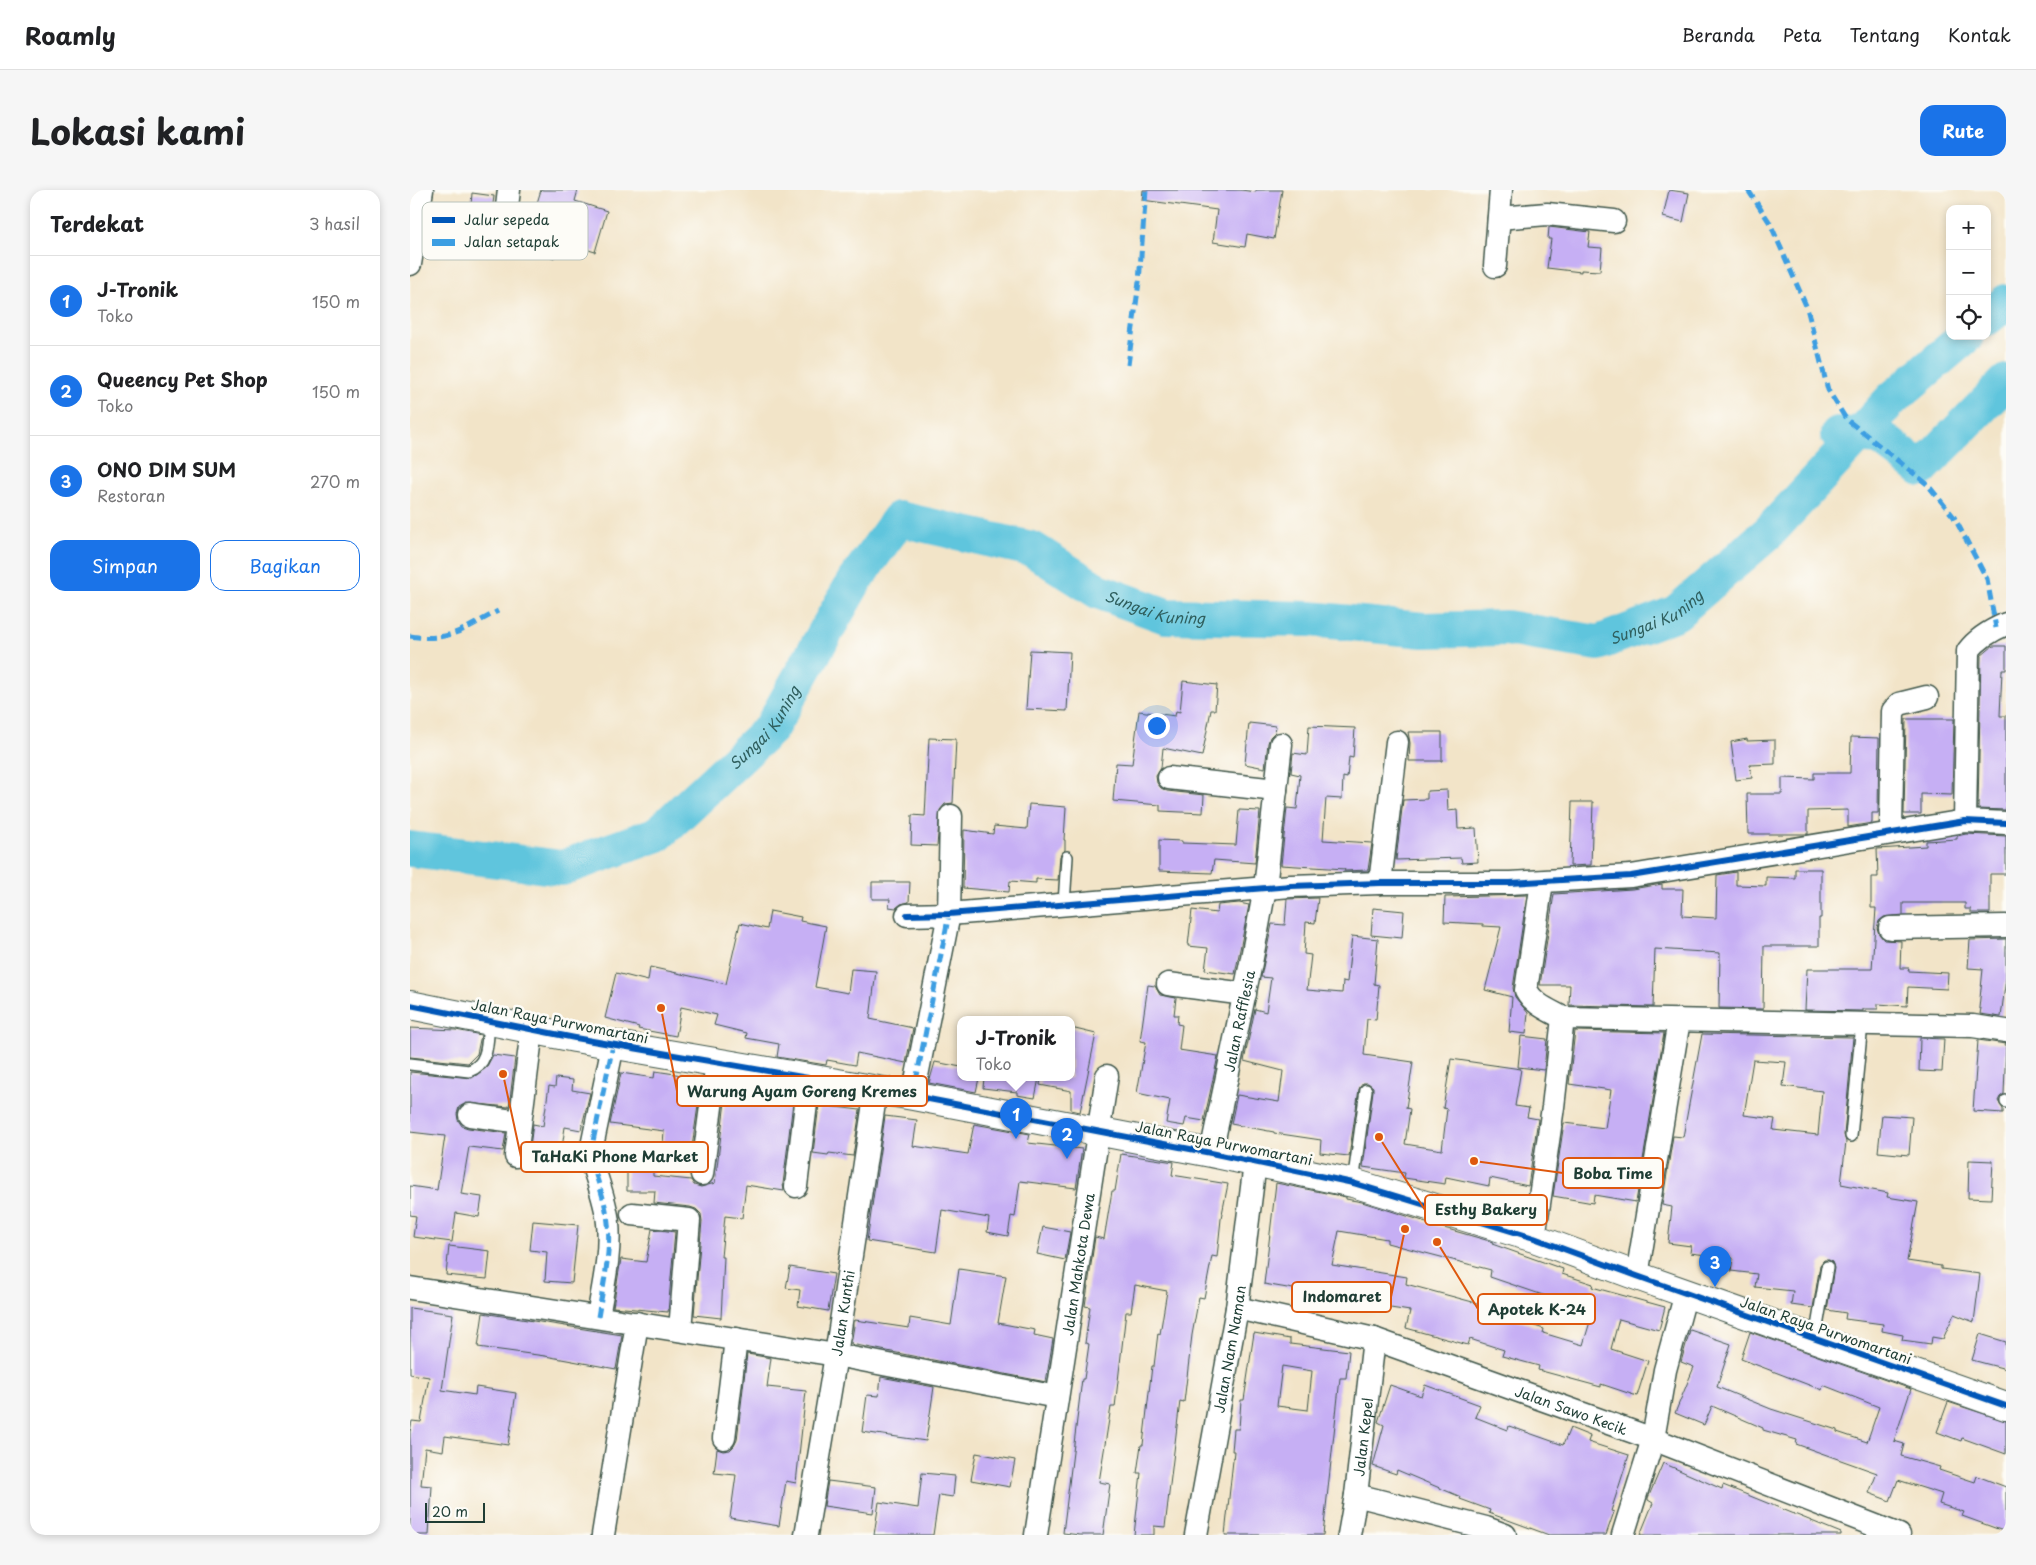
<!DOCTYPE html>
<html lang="id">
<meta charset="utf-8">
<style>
body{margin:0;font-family:"Playpen Sans",sans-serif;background:#f6f6f6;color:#202124}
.controls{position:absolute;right:15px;top:15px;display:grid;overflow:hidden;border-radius:10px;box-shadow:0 2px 8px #0003}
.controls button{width:45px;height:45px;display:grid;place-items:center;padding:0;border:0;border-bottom:1px solid #e0e0e0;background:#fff;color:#202124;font:25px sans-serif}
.scale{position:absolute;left:15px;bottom:12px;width:60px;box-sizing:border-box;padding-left:5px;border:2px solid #1f3d34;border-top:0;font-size:14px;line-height:18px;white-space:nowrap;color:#1f3d34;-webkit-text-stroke:4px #fdfcf7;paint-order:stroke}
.you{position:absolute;left:746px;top:535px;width:18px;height:18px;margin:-12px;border:4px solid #fff;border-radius:50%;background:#1a73e8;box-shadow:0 0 0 8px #1a73e833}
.badge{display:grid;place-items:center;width:32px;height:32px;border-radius:50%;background:#1a73e8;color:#fff;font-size:16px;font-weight:700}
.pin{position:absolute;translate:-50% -41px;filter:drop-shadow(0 1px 2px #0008)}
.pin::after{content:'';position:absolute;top:26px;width:18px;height:15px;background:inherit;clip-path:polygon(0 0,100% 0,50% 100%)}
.popup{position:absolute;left:547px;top:826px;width:118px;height:65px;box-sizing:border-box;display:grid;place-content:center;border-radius:10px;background:#fff;filter:drop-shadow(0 1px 4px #0005);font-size:16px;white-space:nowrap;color:#757577}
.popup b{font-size:19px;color:#202124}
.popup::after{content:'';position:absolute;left:50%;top:100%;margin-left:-10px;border:10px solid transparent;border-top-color:#fff}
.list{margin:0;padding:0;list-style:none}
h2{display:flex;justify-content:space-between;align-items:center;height:65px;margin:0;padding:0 20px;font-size:21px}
h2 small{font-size:16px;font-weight:400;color:#757577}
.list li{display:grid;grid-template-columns:32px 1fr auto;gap:15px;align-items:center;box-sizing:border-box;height:90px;padding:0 20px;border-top:1px solid #e0e0e0}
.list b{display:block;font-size:19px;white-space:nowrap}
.list p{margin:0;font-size:16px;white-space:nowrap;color:#757577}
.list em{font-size:16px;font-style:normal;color:#757577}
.actions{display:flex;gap:10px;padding:15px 20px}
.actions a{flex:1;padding:11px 0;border:1px solid #1a73e8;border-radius:15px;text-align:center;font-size:18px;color:#1a73e8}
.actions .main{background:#1a73e8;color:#fff}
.icon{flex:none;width:28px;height:28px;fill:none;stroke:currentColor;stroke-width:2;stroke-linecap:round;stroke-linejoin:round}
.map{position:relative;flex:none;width:1596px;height:1345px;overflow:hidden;border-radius:15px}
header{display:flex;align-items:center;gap:30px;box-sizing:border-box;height:70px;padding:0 25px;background:#fff;border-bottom:1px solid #e0e0e0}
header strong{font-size:24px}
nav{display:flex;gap:28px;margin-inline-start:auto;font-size:18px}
.intro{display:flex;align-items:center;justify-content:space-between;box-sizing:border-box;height:120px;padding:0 30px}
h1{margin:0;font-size:35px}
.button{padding:12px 22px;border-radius:15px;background:#1a73e8;color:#fff;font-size:18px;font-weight:700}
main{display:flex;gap:30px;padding:0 30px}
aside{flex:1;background:#fff;border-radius:15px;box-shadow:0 2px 8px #0003}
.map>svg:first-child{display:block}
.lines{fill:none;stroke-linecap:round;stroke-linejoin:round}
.river{stroke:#5fc5dd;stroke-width:36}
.building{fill:#c6aff4;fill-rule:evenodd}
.service-casing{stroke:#3f564a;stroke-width:14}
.minor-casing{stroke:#3f564a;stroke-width:25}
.tertiary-casing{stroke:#3f564a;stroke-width:30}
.service{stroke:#fff;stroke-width:11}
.minor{stroke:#fff;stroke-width:22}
.tertiary{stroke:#fff;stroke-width:28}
.quiet{stroke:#3c9ee2;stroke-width:5;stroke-dasharray:10 5;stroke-linecap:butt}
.cycleway-casing{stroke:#fdfcf7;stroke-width:9}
.cycleway{stroke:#0057b8;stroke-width:6}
.labels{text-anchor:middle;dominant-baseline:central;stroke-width:5;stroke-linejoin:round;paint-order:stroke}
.street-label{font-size:14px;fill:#1f3d34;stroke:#fdfcf7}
.water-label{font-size:15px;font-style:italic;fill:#2f5f5e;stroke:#fdfcf7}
.key{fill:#fdfcf7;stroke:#bac3bc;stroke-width:1}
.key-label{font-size:14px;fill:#1f3d34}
.leader{fill:none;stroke:#de580e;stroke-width:2}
.callout-dot{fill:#de580e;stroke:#fdfcf7;stroke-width:2}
.callout{fill:#fdfcf7;stroke:#de580e;stroke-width:2}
.callout-label{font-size:15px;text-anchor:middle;font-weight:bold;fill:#1f3d34}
</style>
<header>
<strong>Roamly</strong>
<nav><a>Beranda</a><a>Peta</a><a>Tentang</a><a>Kontak</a></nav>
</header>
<div class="intro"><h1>Lokasi kami</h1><a class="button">Rute</a></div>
<main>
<aside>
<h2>Terdekat<small>3 hasil</small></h2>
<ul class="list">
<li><span class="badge">1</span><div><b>J-Tronik</b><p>Toko</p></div><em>150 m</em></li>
<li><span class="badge">2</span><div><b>Queency Pet Shop</b><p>Toko</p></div><em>150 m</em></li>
<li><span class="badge">3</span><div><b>ONO DIM SUM</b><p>Restoran</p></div><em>270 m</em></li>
</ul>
<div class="actions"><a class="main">Simpan</a><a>Bagikan</a></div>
</aside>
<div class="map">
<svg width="1596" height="1345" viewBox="0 0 1596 1345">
<rect width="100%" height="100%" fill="#fdfcf7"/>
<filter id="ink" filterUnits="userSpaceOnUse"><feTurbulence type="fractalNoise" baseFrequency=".02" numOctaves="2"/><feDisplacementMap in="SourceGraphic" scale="10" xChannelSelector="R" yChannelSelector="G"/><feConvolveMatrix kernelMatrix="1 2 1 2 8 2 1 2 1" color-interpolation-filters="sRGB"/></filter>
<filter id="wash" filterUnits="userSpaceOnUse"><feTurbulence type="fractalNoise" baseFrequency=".0096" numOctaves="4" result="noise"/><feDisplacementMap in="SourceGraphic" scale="20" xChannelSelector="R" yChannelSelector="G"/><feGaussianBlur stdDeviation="1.12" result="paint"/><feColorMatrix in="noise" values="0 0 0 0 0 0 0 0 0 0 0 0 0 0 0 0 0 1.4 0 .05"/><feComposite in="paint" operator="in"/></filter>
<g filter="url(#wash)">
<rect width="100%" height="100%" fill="#f2e4c8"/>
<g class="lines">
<g class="river">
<path d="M1577,128L1596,112"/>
<path d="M1428,244L1470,247L1511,279L1596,192"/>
<path id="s1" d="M0,659L152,678L248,644L361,538L445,390L489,329L622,359L688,401L756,426L900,429L1013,440L1096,438L1188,453L1266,423L1359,342L1482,209L1556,146"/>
</g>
</g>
<g id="blocks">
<path class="building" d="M131,0H168L165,11L197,21L185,62L150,51L144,68L117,58L119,50L116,49Z
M733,0H831L846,2V0H872L864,49L837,44L835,57L803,52L807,20L732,10Z
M1259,0L1279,3L1273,32L1253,27Z
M62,3L84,6L77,61L55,58L56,56L17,52L22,23L60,27Z
M1139,37L1180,42L1178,57L1192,58L1190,81L1171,80V82L1137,78L1141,49H1138Z
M1583,456H1596V480H1592L1590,526H1596V620L1568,619L1571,466Z
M620,460L660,462L657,521L616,519Z
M773,491L807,495L805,520H801L792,566L753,558L751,578L746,586L747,593L751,598L757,601L794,605L793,623L750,621V615L703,611L706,573L722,574L729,521L765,526L766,521L770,522Z
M1496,529H1544L1542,605L1511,604V624H1494Z
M839,533L866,536L865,542L860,547L858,553L855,578L835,574Z
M899,536L945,538L943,568L939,567L937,588L933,587L932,609L916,608L913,650L962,653L958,680L934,681L935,679L871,675L877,618L887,619L890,585L881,583L883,563L897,565Z
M998,542H1032V571H999L1000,553Z
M1441,547L1469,548L1468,623H1462V633L1438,637V620L1398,621V644H1338L1337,604H1372V588L1404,589V583H1440Z
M519,548L546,549L543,613L535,614L530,620L527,656L501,655L502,625L515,626Z
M1337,549V551L1365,550V574L1340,575L1342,588L1326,590L1321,552Z
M1037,600L1038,621L1047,620L1048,639L1066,638L1068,672L1052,673L1051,668L986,670L993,610L1017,609V601Z
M1162,612H1183L1181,675L1160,676Z
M619,614L656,617L654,650H655V660L650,666L648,690L626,689V693L600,691L599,702L553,698L554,640L583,644L584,636L617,639Z
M829,620L850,621L845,673L804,670L802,683L749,681V650L772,651V653L826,655Z
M1556,644L1596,646V684H1580V723H1561V719H1555V713H1493V725L1474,727L1469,731L1467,738L1469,744L1474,750L1491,751L1490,778H1499L1498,781L1538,783L1537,799L1498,797L1497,816L1468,814V819H1453V821L1395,820L1397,779H1462L1466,718H1461V687H1468L1467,659L1516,656V651L1547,649V646Z
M1385,679H1411V728H1409V756H1354L1353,819L1309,818L1310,763L1245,759L1243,817L1159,815L1160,795H1130L1144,704L1222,699L1252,694V699H1273L1272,726L1306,728L1307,685L1326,682V695L1356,696V687L1385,688Z
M462,692H500L499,712L491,714L486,718L479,717L480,709H462Z
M1117,705L1103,798L1105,807L1118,823L1116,844L1099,842L1102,807L1075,800L1091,737L1073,736V734L1034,732L1035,707Z
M908,708L905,733L896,732L894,764L901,765L897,800L932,803L933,791L937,792L942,746L968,749L964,794L969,795L966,830L957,829L954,865L1003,872L996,918L1000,919L995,954L1032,960L1037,919L1033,918L1041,869L1111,879L1105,916L1119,918L1117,927L1128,929L1118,996L1080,988L1079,996L1036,987L1035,994L994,988L995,983L953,977L963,901V897L958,893H953L949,899L939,966L910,963L911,950L864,943V942L821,934L827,905L869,912L873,881L834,871L845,819L856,822L861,788L851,787L862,734L875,735L877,709Z
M829,713L839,715L825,784L795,780L798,758L778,756L782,720L807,723L808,715Z
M963,718L994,721L992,748L961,745Z
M360,721L391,727L390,731L416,736L405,797L438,803L441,779L466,781L460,829L503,838L496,873L447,863L445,875L417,870L416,875L367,867L369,854L336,848L337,843L304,835L307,825L271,817L266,846L228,839L229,837L195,828L206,783L238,791L240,777L316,794L330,733L357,739Z
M1596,749V788L1591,827L1570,824L1571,818H1569L1573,779L1558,778L1560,750Z
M738,795L745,796L750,805L766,808L764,825H768L767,834L772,835L769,860L808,866L794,931L776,928L774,936L756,933L760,910L727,903L736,852L730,851Z
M0,838L46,840L71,845L67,864L58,873L0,867Z
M661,838L686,844L670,922L661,920V901L630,895L631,888H661Z
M1165,841L1254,843L1226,1012L1184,1005L1183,1013L1143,1006L1154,933L1195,938L1201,900L1159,894Z
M1292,844L1443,847L1434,945L1436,952L1431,994L1478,1003L1477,1007L1508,1012L1497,1071L1531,1076V1079L1570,1084L1564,1132L1544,1124L1533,1149L1522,1147L1521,1154L1492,1150L1493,1145L1472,1141L1473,1134L1435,1129L1436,1123L1417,1120L1424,1078L1422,1072L1419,1070H1414L1410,1075L1403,1118L1381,1115L1383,1101L1345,1097L1347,1084L1321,1081L1323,1068L1280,1063L1281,1056L1258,1053L1262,1017L1252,1015L1263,946L1273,947ZM1343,870L1376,872L1373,896L1412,901L1408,945L1363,940L1365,929L1334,925Z
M1111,846L1137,849L1134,880L1108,877Z
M1510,848L1534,849L1532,882L1509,881Z
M1568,850L1596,854L1594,904L1590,907L1588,911L1593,919V923L1563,921Z
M83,865L105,868L99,917L56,913L49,917L47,924L48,930L52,936L58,938L96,943L93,961L59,957L51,1004L72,1007L69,1027L46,1023L42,1052L3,1047L6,1026L0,1025V996L27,1000L35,946L0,942V882L62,888L76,878Z
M525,872L551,877V888H569L566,902L519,893Z
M245,881L292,888L282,957L253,954L254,941L200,934L211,883L244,888Z
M146,888L163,890L162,900L180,903L171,940L155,937L150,972L124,969V965L119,964L123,934L133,936L139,896L145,897Z
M574,888H629L625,908L607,905V902L573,898Z
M317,896L384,904L373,994L374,1001L336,995L332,1028L315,1026L311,1067H314L311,1128L284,1125L292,1031L291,1024L286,1019L280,1017L244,1013L245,1001H217V971H243V986L281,990L284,995L291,997L305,993Z
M409,915L450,920L443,966L419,963L418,965L403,963Z
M1472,925L1502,927L1499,965L1468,962Z
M475,926L507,930L503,956L558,964L564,934L620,944L618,953L672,959L666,998L610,991L605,1027L601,1026L598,1046L577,1042L579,1028L532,1020L526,1062L457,1051Z
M711,964L764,972L762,985L818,994L811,1029L807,1067L802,1066L794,1108L789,1107L782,1145L774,1212L770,1211L755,1337L744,1336V1345H724L731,1283H727L731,1255H733L742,1176H744L748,1143L750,1144L757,1101L725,1095L721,1122H716L705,1217H701L689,1292L700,1294L693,1345H670L653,1343L672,1189H674L679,1154L675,1153L680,1117L675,1116L685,1047L694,1049L702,1001H705Z
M1559,970L1583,971L1581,1009L1558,1008Z
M866,993L936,1007V1009L952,1012L1013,1031V1032L1083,1052L1082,1054L1153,1079L1152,1084L1183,1094L1182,1097L1255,1117L1249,1140L1209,1129L1201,1159L1238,1171L1227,1206L1191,1194V1197L1128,1180L1129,1176L1092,1166L1094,1160L1060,1149L1058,1155L996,1138L1000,1121L889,1104V1100L854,1094ZM929,1041L977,1049V1053L1081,1080L1080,1087L1180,1121L1179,1124L1182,1125L1173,1155L1133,1143L1134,1139L1069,1118L1070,1114L996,1094L997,1087L922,1075Z
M123,1031L168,1035L162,1093L135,1091L137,1062L120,1060Z
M633,1037L660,1042L655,1070L627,1064Z
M242,1039L265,1042L258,1122L203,1117L211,1069L236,1072Z
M39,1056L80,1061L77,1089L36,1085Z
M380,1077L424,1084L418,1121L388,1116L390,1100L376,1098Z
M549,1079L596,1086L588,1133L625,1140L624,1145L643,1149L636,1192L441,1154L445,1130L499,1138L500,1128L541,1135Z
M0,1118L43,1124L32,1200L65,1205L66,1197L106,1203L98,1255L35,1246L33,1261L15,1258L11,1295L22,1296L19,1345H0V1242L2,1231L11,1232L19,1187L0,1184Z
M73,1123L212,1145L206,1179L135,1166L68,1157Z
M1280,1140L1321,1154L1307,1197L1361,1219L1427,1240V1242L1457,1252L1469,1217L1413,1195L1412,1200L1331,1169L1340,1142L1501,1199L1484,1251L1494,1254L1491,1266L1530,1277L1529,1280L1565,1292L1567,1286L1596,1297V1342L1552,1326L1554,1322L1529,1314L1532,1304L1488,1290L1480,1311L1459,1303L1467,1283L1386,1254L1387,1250L1353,1240V1238L1302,1216L1294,1235L1265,1223L1284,1177L1271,1172Z
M844,1143L880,1149V1154L939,1161L936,1188H930L913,1345H815L824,1261H822L824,1239H829L831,1210H834ZM872,1176L902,1181L898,1220L867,1216Z
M1570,1144L1596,1152V1179L1562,1170Z
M337,1164L361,1168L357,1197L396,1201L386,1293L376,1291L369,1336L320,1328L326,1285L304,1283L307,1259L313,1261L320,1260L324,1256L327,1250Z
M471,1187L524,1197L516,1251L452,1242L457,1205L469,1206Z
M980,1195L1011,1206L1015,1195L1070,1215L1065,1227L1098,1240L1099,1236L1153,1255L1160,1238L1180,1246L1178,1252L1219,1265L1201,1321L1204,1322L1196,1345H1139L1079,1323L1080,1320L1050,1309L1051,1307L987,1280L986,1284L963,1276L974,1235L968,1232Z
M1538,1212L1596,1231V1264L1552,1248L1551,1251L1527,1242Z
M566,1263L605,1270L600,1297L561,1290Z
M1253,1273L1312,1299L1313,1295L1431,1343V1345H1230L1243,1313L1238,1310V1308Z
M512,1283L545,1286L543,1307L529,1305L523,1345H464L469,1312L508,1318Z
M418,1291L466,1297L463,1323L414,1316Z"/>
</g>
</g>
<g filter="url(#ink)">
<use href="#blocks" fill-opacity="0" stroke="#3f564a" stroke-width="1"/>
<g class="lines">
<defs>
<path id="service" d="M654,714L657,667
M0,874L59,881C80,874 77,850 79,831
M1596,912V911
M1441,946L1452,834
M943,993L956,900
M1405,1149L1417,1077"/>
<g id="minor">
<path d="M1089,28L1137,24L1204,31"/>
<path d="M93,50L99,0"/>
<path d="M0,74L12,0"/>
<path d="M1085,76L1091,0"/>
<path d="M759,588L866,600"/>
<path d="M1555,631L1558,461C1567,449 1582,440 1596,434"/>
<path d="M1481,642L1483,521L1489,514L1517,507"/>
<path d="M1132,692L1116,800C1124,815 1139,820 1153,828"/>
<path d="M970,693L987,552"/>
<path d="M497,725L539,724L881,696L970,693H1100L1221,686L1555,631L1596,633"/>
<path d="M1480,738L1596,736"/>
<path d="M758,794L835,804"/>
<path d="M503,906L539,724L541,626"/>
<path d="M60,925L110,932"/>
<path id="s2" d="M801,963L841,773L855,698L871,554"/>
<path d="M106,966L122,840"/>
<path d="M292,984L307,872"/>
<path d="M386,996L399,889"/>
<path d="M222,1024L279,1030L270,1140"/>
<path d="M1124,1048L1143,917L1153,828L1563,836L1596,841"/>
<path d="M1227,1086L1269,830"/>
<path d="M0,1098L426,1165L647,1207"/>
<path id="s3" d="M827,1118L964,1149L1243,1249L1489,1345"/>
<path d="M188,1127C193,1096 201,1064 198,1033C196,1012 187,990 181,969V961L203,855"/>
<path d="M314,1248L326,1149"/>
<path d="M946,1305L1076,1338L1095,1345"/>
<path d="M193,1345L227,1133"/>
<path id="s4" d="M396,1345L426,1165L466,900"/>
<path id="s5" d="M626,1345L697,886"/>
<path id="s6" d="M786,1345L827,1118L845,973"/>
<path id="s7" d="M939,1345L946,1305L964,1149"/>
<path d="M1213,1345L1243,1249L1255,1180L1276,1103"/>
</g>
<path id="tertiary" d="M0,815L165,848L503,906L801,963L943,993L1124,1048L1227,1086L1596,1216"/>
</defs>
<use href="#service" class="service-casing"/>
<use href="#minor" class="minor-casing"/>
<use href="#tertiary" class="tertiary-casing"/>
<use href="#service" class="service"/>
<use href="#minor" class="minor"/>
<use href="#tertiary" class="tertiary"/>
<path class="quiet" d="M1338,0L1360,33L1397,118L1418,200L1436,229L1517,294L1544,327L1577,389L1586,438
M718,175L729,92L736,0
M0,446C40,452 54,439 88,421
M503,906L539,724
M188,1127C193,1096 201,1064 198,1033C196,1012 187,990 181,969V961L203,855"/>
<defs>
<path id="cycleway" d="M497,725L539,724L881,696L970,693H1100L1221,686L1555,631L1596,633
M0,815L165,848L503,906L801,963L943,993L1124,1048L1227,1086L1596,1216"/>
</defs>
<use href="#cycleway" class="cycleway-casing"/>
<use href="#cycleway" class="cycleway"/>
</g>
</g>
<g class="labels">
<g class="street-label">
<text transform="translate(150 831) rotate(11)">Jalan Raya Purwomartani</text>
<text stroke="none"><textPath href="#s2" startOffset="135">Jalan Rafflesia</textPath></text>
<text transform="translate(814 953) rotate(11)">Jalan Raya Purwomartani</text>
<text stroke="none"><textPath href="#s5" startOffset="274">Jalan Mahkota Dewa</textPath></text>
<text stroke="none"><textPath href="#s4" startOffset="225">Jalan Kunthi</textPath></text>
<text transform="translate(1416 1140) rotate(19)">Jalan Raya Purwomartani</text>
<text stroke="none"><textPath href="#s6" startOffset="189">Jalan Nam Naman</textPath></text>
<text stroke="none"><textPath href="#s3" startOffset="350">Jalan Sawo Kecik</textPath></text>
<text stroke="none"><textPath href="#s7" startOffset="99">Jalan Kepel</textPath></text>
</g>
<g class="water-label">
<text stroke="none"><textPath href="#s1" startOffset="930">Sungai Kuning</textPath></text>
<text stroke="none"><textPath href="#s1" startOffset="1440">Sungai Kuning</textPath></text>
<text stroke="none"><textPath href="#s1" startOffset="406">Sungai Kuning</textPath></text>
</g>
</g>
<rect x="12" y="12" width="166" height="58" rx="8" class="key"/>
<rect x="22" y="27" width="23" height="6" fill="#0057b8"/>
<rect x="22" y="49" width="23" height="7" fill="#3c9ee2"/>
<g class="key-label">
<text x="54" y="35">Jalur sepeda</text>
<text x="54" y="57">Jalan setapak</text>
</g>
<path class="leader" d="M251 818L267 901M93 884L111 967M1064 971L1153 983M969 947L1015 1020M995 1039L981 1107M1027 1052L1068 1119"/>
<g class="callout-dot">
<circle cx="251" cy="818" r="5"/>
<circle cx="93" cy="884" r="5"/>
<circle cx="1064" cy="971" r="5"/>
<circle cx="969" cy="947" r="5"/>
<circle cx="995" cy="1039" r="5"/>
<circle cx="1027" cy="1052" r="5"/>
</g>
<g class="callout">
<rect x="267" y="886" width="250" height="30" rx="5"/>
<rect x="111" y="952" width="187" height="30" rx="5"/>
<rect x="1153" y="968" width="100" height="30" rx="5"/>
<rect x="1015" y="1005" width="122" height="30" rx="5"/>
<rect x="882" y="1092" width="99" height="30" rx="5"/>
<rect x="1068" y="1104" width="117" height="30" rx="5"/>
</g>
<g class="callout-label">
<text x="392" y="907">Warung Ayam Goreng Kremes</text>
<text x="205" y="972">TaHaKi Phone Market</text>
<text x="1203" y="989">Boba Time</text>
<text x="1076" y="1025">Esthy Bakery</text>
<text x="932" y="1112">Indomaret</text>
<text x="1127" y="1125">Apotek K-24</text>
</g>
</svg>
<div class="controls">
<button>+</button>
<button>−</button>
<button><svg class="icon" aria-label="locate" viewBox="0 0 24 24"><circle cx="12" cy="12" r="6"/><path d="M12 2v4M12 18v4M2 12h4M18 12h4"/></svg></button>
</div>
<div class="scale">20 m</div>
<div class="you"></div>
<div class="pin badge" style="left:606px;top:949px">1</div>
<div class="popup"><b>J-Tronik</b>Toko</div>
<div class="pin badge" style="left:657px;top:969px">2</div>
<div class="pin badge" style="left:1305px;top:1097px">3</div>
</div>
</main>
